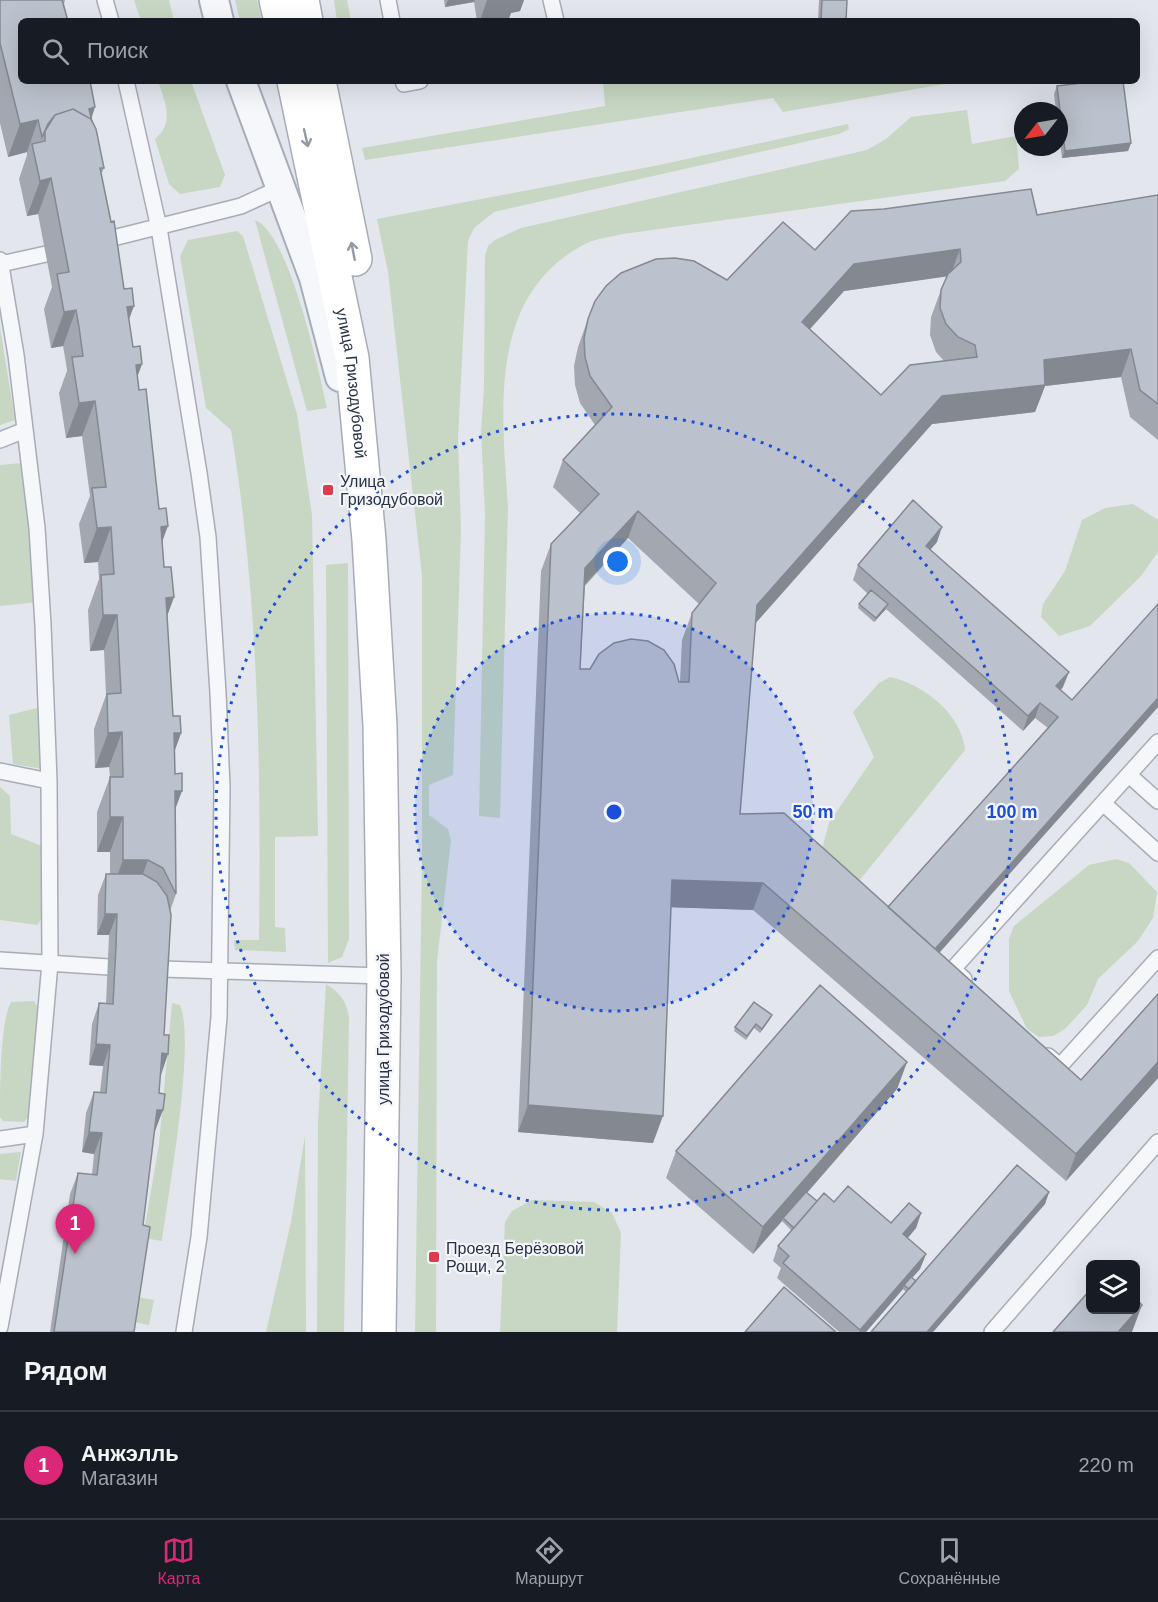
<!DOCTYPE html>
<html lang="ru">
<meta charset="utf-8">
<style>
body{margin:0;font-family:Arial,sans-serif;background:#20242c;color:#f1f3f6}
.controls{position:absolute;right:18px;bottom:18px;display:grid;overflow:hidden;border-radius:9px;box-shadow:0 6px 24px #0002}
.controls button{width:54px;height:54px;display:grid;place-items:center;padding:0;border:0;border-bottom:2px solid #363941;background:#171b24;color:#f1f3f6;font:30px sans-serif}
.compass{position:absolute;left:1014px;top:102px;width:54px;height:54px;border-radius:50%;background:#171b24;box-shadow:0 6px 24px #0002;rotate:239deg}
.you{position:absolute;left:618px;top:562px;width:21px;height:21px;margin:-15px;border:4px solid #fff;border-radius:50%;background:#1a73e8;box-shadow:0 0 0 9px #1a73e833}
.badge{display:grid;place-items:center;width:39px;height:39px;border-radius:50%;background:#db2777;color:#fff;font-size:20px;font-weight:700}
.pin{position:absolute;translate:-50% -50px;filter:drop-shadow(0 2px 3px #0008)}
.pin::after{content:'';position:absolute;top:32px;width:21px;height:18px;background:inherit;clip-path:polygon(0 0,100% 0,50% 100%)}
.list{margin:0;padding:0;list-style:none}
h2{display:flex;justify-content:space-between;align-items:center;height:78px;margin:0;padding:0 24px;font-size:26px}
h2 small{font-size:20px;font-weight:400;color:#9ea1a6}
.list li{display:grid;grid-template-columns:39px 1fr auto;gap:18px;align-items:center;box-sizing:border-box;height:108px;padding:0 24px;border-top:2px solid #363941}
.list b{display:block;font-size:22px;white-space:nowrap}
.list p{margin:0;font-size:20px;white-space:nowrap;color:#9ea1a6}
.list em{font-size:20px;font-style:normal;color:#9ea1a6}
.icon{flex:none;width:33px;height:33px;fill:none;stroke:currentColor;stroke-width:2;stroke-linecap:round;stroke-linejoin:round}
.map{position:relative;flex:none;width:1158px;height:1332px;overflow:hidden}
.search{position:absolute;background:#171b24;box-shadow:0 6px 24px #0002;left:18px;right:18px;top:18px;height:66px;display:flex;align-items:center;gap:15px;box-sizing:border-box;padding:0 21px;border-radius:9px;color:#9ea1a6;font-size:22px}
.sheet{height:186px;background:#171b24}
nav{display:flex;justify-content:space-around;align-items:center;box-sizing:border-box;height:84px;border-top:2px solid #363941;background:#171b24;font-size:16px;color:#9ea1a6}
nav a{display:grid;justify-items:center;gap:3px}
nav .on{color:#db2777}
.map>svg:first-child{display:block}
.green{fill:#c7d7c3}
.lines{fill:none;stroke-linecap:round;stroke-linejoin:round}
.lane-casing{stroke:#a7acb8;stroke-width:18}
.street-casing{stroke:#a7acb8;stroke-width:32}
.secondary-casing{stroke:#a7acb8;stroke-width:36}
.lane{stroke:#f6f7fa;stroke-width:15}
.street{stroke:#f6f7fa;stroke-width:28}
.secondary{stroke:#fff;stroke-width:33}
.wall{fill:#a2a7b0;fill-rule:evenodd}
.shaded-wall{fill:#848890}
.building{fill:#bcc2cd;stroke:#848890;stroke-width:1.5;fill-rule:evenodd}
.oneway{stroke:#9498a3}
.ring{fill:none;stroke:#1d4ed8;stroke-width:3;stroke-dasharray:3 6}
.poi-dot{fill:#de3b4e;stroke:#f3f5f9;stroke-width:2}
.labels{text-anchor:middle;dominant-baseline:central;stroke-width:4.5;stroke-linejoin:round;paint-order:stroke}
.street-label{font-size:16px;fill:#283247;stroke:#f3f5f9}
.poi-label{font-size:16px;fill:#283247;stroke:#f3f5f9;text-anchor:start}
.centre{fill:#1d4ed8;stroke:#f3f5f9;stroke-width:3}
.ring-label{font-size:18px;text-anchor:middle;font-weight:bold;fill:#1d4ed8;stroke:#f3f5f9;stroke-width:4.5;stroke-linejoin:round;paint-order:stroke}
</style>
<div class="map">
<svg width="1158" height="1332" viewBox="0 0 1158 1332">
<rect width="100%" height="100%" fill="#e3e6ed"/>
<path class="green" d="M134,0H169L174,21H141Z
M235,0H257L262,21H240Z
M334,0H347L351,21H337Z
M158,81H191L225,175L220,187L180,194L169,184L155,139C175,122 165,103 158,81Z
M962,81L783,112L773,98L365,160L362,148L605,106L603,82Z
M967,110L972,144L1016,136L1019,169L1005,181L623,234C612,237 598,238 587,243C486,294 502,412 508,507L500,818L479,816L485,514L481,432L484,387L485,256L488,246L495,240L521,228L867,150L886,139L911,117Z
M848,124L849,129L839,134L494,212L474,228L468,241L458,439L461,529L453,775L429,785V815L448,829L451,840L437,962L436,1332H415L422,862V576L388,272L377,219L659,165Z
M255,220C289,233 319,370 327,408L307,411Z
M237,231L243,236L297,414L312,515L318,836L275,837V927L285,928L286,952L235,950L234,940H259C261,770 259,599 231,430L206,408L180,256L188,240Z
M0,328L15,420L0,425Z
M22,463L38,602L0,606V465Z
M1133,504L1158,520V552L1141,576L1090,626L1059,636L1041,617L1043,604L1065,571L1082,520L1105,508Z
M348,563L349,939L342,957L328,963L326,565Z
M890,677C924,684 962,715 965,750L855,886L822,849L829,823L874,757L853,712L879,683Z
M41,707L43,769L13,764L9,715Z
M0,787L10,796L11,834L42,846L43,917L37,925L0,920Z
M1116,859L1129,863L1157,892L1153,918L1138,941L1098,979L1087,1005L1065,1029L1053,1036L1039,1037L1027,1029L1009,991V939L1014,926L1089,865Z
M326,984C340,993 346,1000 349,1017L344,1332H317L318,1122Z
M34,1001L39,1009L29,1116L24,1122L3,1121L0,1117C0,1090 0,1022 11,1002Z
M172,1003L180,1005C196,1042 168,1195 162,1241L143,1238L159,1144Z
M305,1136L306,1332H266L291,1222Z
M21,1152L16,1181L0,1179V1154Z
M532,1200L594,1202L612,1213L621,1233L617,1332H500L505,1222L512,1211Z
M138,1297L154,1300L149,1325L134,1322Z"/>
<g class="lines">
<defs>
<path id="lane" d="M105,0L111,21
M388,0L392,21
M551,0L556,21
M126,81L159,228L199,473L208,537L218,693L222,787L219,1017L199,1237L184,1332
M403,81L404,84L420,81
M97,242L241,206L280,188
M0,260L16,355L37,528L43,625L49,781L50,963L35,1134L0,1327
M1,264L46,254
M0,440L25,430
M0,771L49,781
M1129,775L1158,801
M1103,803L1158,853
M0,960L109,967
M162,969L384,976
M964,979L953,969L1158,742
M1048,1056L1060,1066L1158,958
M0,1139L35,1134
M992,1332L1158,1142"/>
<path id="street" d="M214,0L219,21
M241,81L314,278L340,377"/>
<g id="secondary">
<path d="M276,0L281,21"/>
<path d="M302,0L306,21"/>
<path id="s1" d="M294,81L352,358L369,540L380,726L384,976L379,1332"/>
<path d="M319,81L355,259"/>
</g>
</defs>
<use href="#lane" class="lane-casing"/>
<use href="#street" class="street-casing"/>
<use href="#secondary" class="secondary-casing"/>
<use href="#lane" class="lane"/>
<use href="#street" class="street"/>
<use href="#secondary" class="secondary"/>
</g>
<path class="wall" d="M0,0H65L64,4L104,168L101,175L129,320L133,347L142,364L137,377L162,541L164,567L174,597L167,615L173,716L181,733L175,750L176,894L170,911L160,1075L155,1131H154L143,1225L134,1332H50L70,1194L78,1173L92,1175L94,1154L82,1152L86,1113L94,1092H100L103,1066L89,1065L92,1024L99,1003L106,1004L109,935H97L98,895L106,874H110V852H97V812L110,777L109,767L95,768L94,729L106,695L104,650L90,651L88,610L99,579L98,562L84,563L79,524L90,496L82,436L66,438L59,393L67,371L66,363L63,346L51,348L44,309L52,287L38,214L27,216L19,179L27,155V152L8,157L0,123Z
M444,0H524L520,11L511,13L508,21H477L474,2L445,7Z
M819,0H847L846,21H818Z
M1057,86L1131,143L1128,151L1062,158L1059,133V111H1056L1054,94Z
M1158,195V440L1130,417L1121,377L1045,386L1035,412L932,424L755,623L740,814L888,907L1048,728L1035,718L1023,731L886,609L874,622L858,608L859,604L868,594L853,580L858,565L937,542L930,549L1063,687L1061,690L1072,700L1158,604V707L939,953L1081,1080L1158,994V1078L1066,1181L753,910L671,907L653,1143L518,1132L541,571L551,544L580,513L553,487L563,460L595,425L580,403L575,385L574,366L578,347L588,319L727,280L815,250ZM947,276L941,290L931,317L930,335L936,352L944,361L881,395L810,329L844,291ZM628,538L699,604L692,613L682,640L680,682L580,669L585,586Z
M772,1015L770,1019L760,1033L754,1028L746,1040L734,1031L735,1027Z
M907,1062L897,1089L807,1193L817,1201L834,1202L891,1223L921,1213L916,1228L908,1238L926,1254L920,1269L912,1278L916,1281L1049,1192L1045,1204L933,1332H871L906,1292L903,1289L866,1332H839L777,1278L781,1268L773,1261L778,1246L792,1231L782,1221L753,1254L666,1178L676,1151Z"/>
<path class="shaded-wall" d="M448,0H475L474,2L445,7Z
M487,0H524L520,11L511,13L508,21H480Z
M95,107L90,123L89,109Z
M38,120L27,152L8,157L20,124Z
M1131,143L1128,151L1062,158L1065,151Z
M51,178L38,214L27,216L40,181Z
M960,249L950,276L844,291L792,349L802,322L854,264Z
M134,306L121,341L127,307Z
M76,310L63,346L51,348L64,312Z
M1131,349L1121,377L1045,386L1035,412L932,424L747,633L757,605L942,396L1044,360Z
M142,364L129,399L136,365Z
M95,401L82,436L66,438L79,403Z
M638,511L628,538L575,595L585,568Z
M168,526L155,561L161,527Z
M111,527L98,562L84,563L97,528Z
M942,527L937,542L921,561L926,546Z
M174,597L161,633L166,598Z
M885,608L886,609L874,622L876,618Z
M103,615H117L104,650L90,651Z
M1069,672L1063,687L1051,701L1056,686Z
M1158,698V707L924,970L929,955Z
M1040,703L1035,718L1023,731L1028,716Z
M122,732L109,767L95,768L108,733Z
M174,733H181L168,769Z
M175,791H182L169,826Z
M110,817H123L110,852H97Z
M123,860H148L135,895H110Z
M672,880L763,883L753,910L662,907Z
M105,914H117L109,935H97Z
M772,1015L770,1019L760,1033L762,1029Z
M96,1044L110,1045L103,1066L89,1065Z
M162,1053L168,1054L161,1075Z
M907,1062L897,1089L784,1219L783,1218L782,1221L753,1254L763,1227Z
M1158,1062V1078L1066,1181L1076,1154Z
M528,1105L663,1116L653,1143L518,1132Z
M157,1110H163L155,1131H149Z
M89,1132L102,1133L94,1154L82,1152Z
M1049,1192L1045,1204L933,1332H927Z
M921,1213L916,1228L898,1249L903,1234Z
M926,1254L920,1269L905,1286L904,1285L903,1289L866,1332H859Z
M1142,1305L1132,1332H1118Z"/>
<path class="building" d="M0,0H62L68,21H21V81H90L95,107L89,109L92,122L91,119L73,109L55,115L48,124L42,137L38,120L20,124L0,43Z
M822,0H847L846,21H821Z
M1099,81H1123L1131,143L1065,151L1057,86Z
M73,109L91,119L96,129L104,168H100L111,222L114,221L124,289L132,288L134,306L127,307L133,347L140,346L142,364L136,365L139,390L146,389L159,509L166,508L168,526L161,527L164,567H171L174,597L166,598L173,716H180L181,733H174L175,774L182,773V791H175L176,894L163,868L148,860H123V817H110V777H123L122,732L108,733L107,694L121,693L117,615H103L101,575L114,574L111,527L97,528L92,488L106,487L95,401L79,403L72,357L83,356L79,327L76,310L64,312L57,274L69,272L51,178L40,181L32,144L45,141V131L55,115Z
M1031,189L1037,215L1158,195V404L1140,390L1131,349L1044,360L1045,385L942,396L757,605L740,814L784,813L1081,1080L1158,994V1062L1076,1154L763,883L672,880L663,1116L528,1105L551,544L599,494L563,460L612,407L590,376L585,357L584,338L588,319L595,301L606,286L621,273L656,259L675,258L694,261L727,280L783,222L815,250L851,211L884,209ZM960,249L961,262L948,274L941,290L940,308L946,324L958,337L975,345L977,357L910,365L881,395L802,322L854,264ZM638,511L716,583L692,613L689,682H679L674,664L664,650L648,641L631,639L614,643L599,654L590,669H580L585,568Z
M913,500L942,527L926,546L1069,672L1056,686L1072,700L1158,604V698L935,949L888,907L1058,717L1040,703L1028,716L858,565Z
M871,590L888,604L876,618L859,604Z
M106,874H143L157,882L167,896L171,915L164,1035H169L168,1054L162,1053L159,1093L165,1094L163,1110H157L143,1225L150,1227L134,1332H54L78,1173L97,1175L102,1133L89,1132L94,1092L106,1093L110,1045L96,1044L99,1003L113,1004L116,946L117,914H105Z
M820,985L907,1062L763,1227L676,1151Z
M754,1002L772,1015L762,1029L756,1024L747,1036L735,1027Z
M1017,1165L1049,1192L927,1332H871Z
M848,1186L891,1223L909,1203L921,1213L903,1234L926,1254L860,1330L783,1263L789,1256L778,1246L824,1193L834,1202Z
M806,1192L817,1201L794,1228L783,1218Z
M911,1277L916,1281L909,1289L904,1285Z
M784,1287L836,1332H745Z
M1090,1290V1310H1136V1299L1142,1305L1118,1332H1053Z"/>
<defs><path id="oneway-shaft" d="M-6 0H5M1.5-3L5.5 0L1.5 3" fill="none" stroke-width="1.6" stroke-linecap="round" stroke-linejoin="round" transform="scale(1.5)"/></defs>
<g class="oneway">
<use href="#oneway-shaft" transform="translate(306 138) rotate(77)"/>
<use href="#oneway-shaft" transform="translate(353 251) rotate(-101)"/>
</g>
<circle cx="614" cy="812" r="199" fill="#1d4ed8" fill-opacity=".12"/>
<g class="ring">
<circle cx="614" cy="812" r="199"/>
<circle cx="614" cy="812" r="398"/>
</g>
<g class="poi-dot">
<rect x="322" y="484" width="12" height="12" rx="3"/>
<rect x="428" y="1251" width="12" height="12" rx="3"/>
</g>
<g class="labels">
<g class="street-label">
<text stroke="none"><textPath href="#s1" startOffset="308">улица Гризодубовой</textPath></text>
<text transform="translate(383 1029) rotate(-90)">улица Гризодубовой</text>
</g>
<g class="poi-label">
<text x="340" y="481">Улица<tspan x="340" dy="18">Гризодубовой</tspan></text>
<text x="446" y="1248">Проезд Берёзовой<tspan x="446" dy="18">Рощи, 2</tspan></text>
</g>
</g>
<circle cx="614" cy="812" r="9" class="centre"/>
<g class="ring-label">
<text x="813" y="818">50 m</text>
<text x="1012" y="818">100 m</text>
</g>
</svg>
<div class="controls">
<button><svg class="icon" aria-label="layers" viewBox="0 0 24 24"><path d="M12 4l9 5-9 5-9-5zM3 14l9 5 9-5"/></svg></button>
</div>
<svg class="compass" viewBox="-18 -18 36 36"><path d="M0-13l5 13h-10z" fill="#e53935"/><path d="M0 13l5-13h-10z" fill="#9ea1a6"/></svg>
<div class="you"></div>
<div class="pin badge" style="left:75px;top:1254px">1</div>
<div class="search"><svg class="icon" aria-label="search" viewBox="0 0 24 24"><circle cx="10" cy="10" r="6"/><path d="M15 15l6 6"/></svg>Поиск</div>
</div>
<section class="sheet">
<h2>Рядом<small></small></h2>
<ul class="list">
<li><span class="badge">1</span><div><b>Анжэлль</b><p>Магазин</p></div><em>220 m</em></li>
</ul>
</section>
<nav>
<a class="on"><svg class="icon" aria-label="map" viewBox="0 0 24 24"><path d="M3 6l6-2 6 2 6-2v14l-6 2-6-2-6 2zM9 4v14M15 6v14"/></svg>Карта</a>
<a><svg class="icon" aria-label="directions" viewBox="0 0 24 24"><path d="M12 3l9 9-9 9-9-9zM9 14v-3h6M13 9l2 2-2 2"/></svg>Маршрут</a>
<a><svg class="icon" aria-label="saved" viewBox="0 0 24 24"><path d="M7 4h10v16l-5-4-5 4z"/></svg>Сохранённые</a>
</nav>
